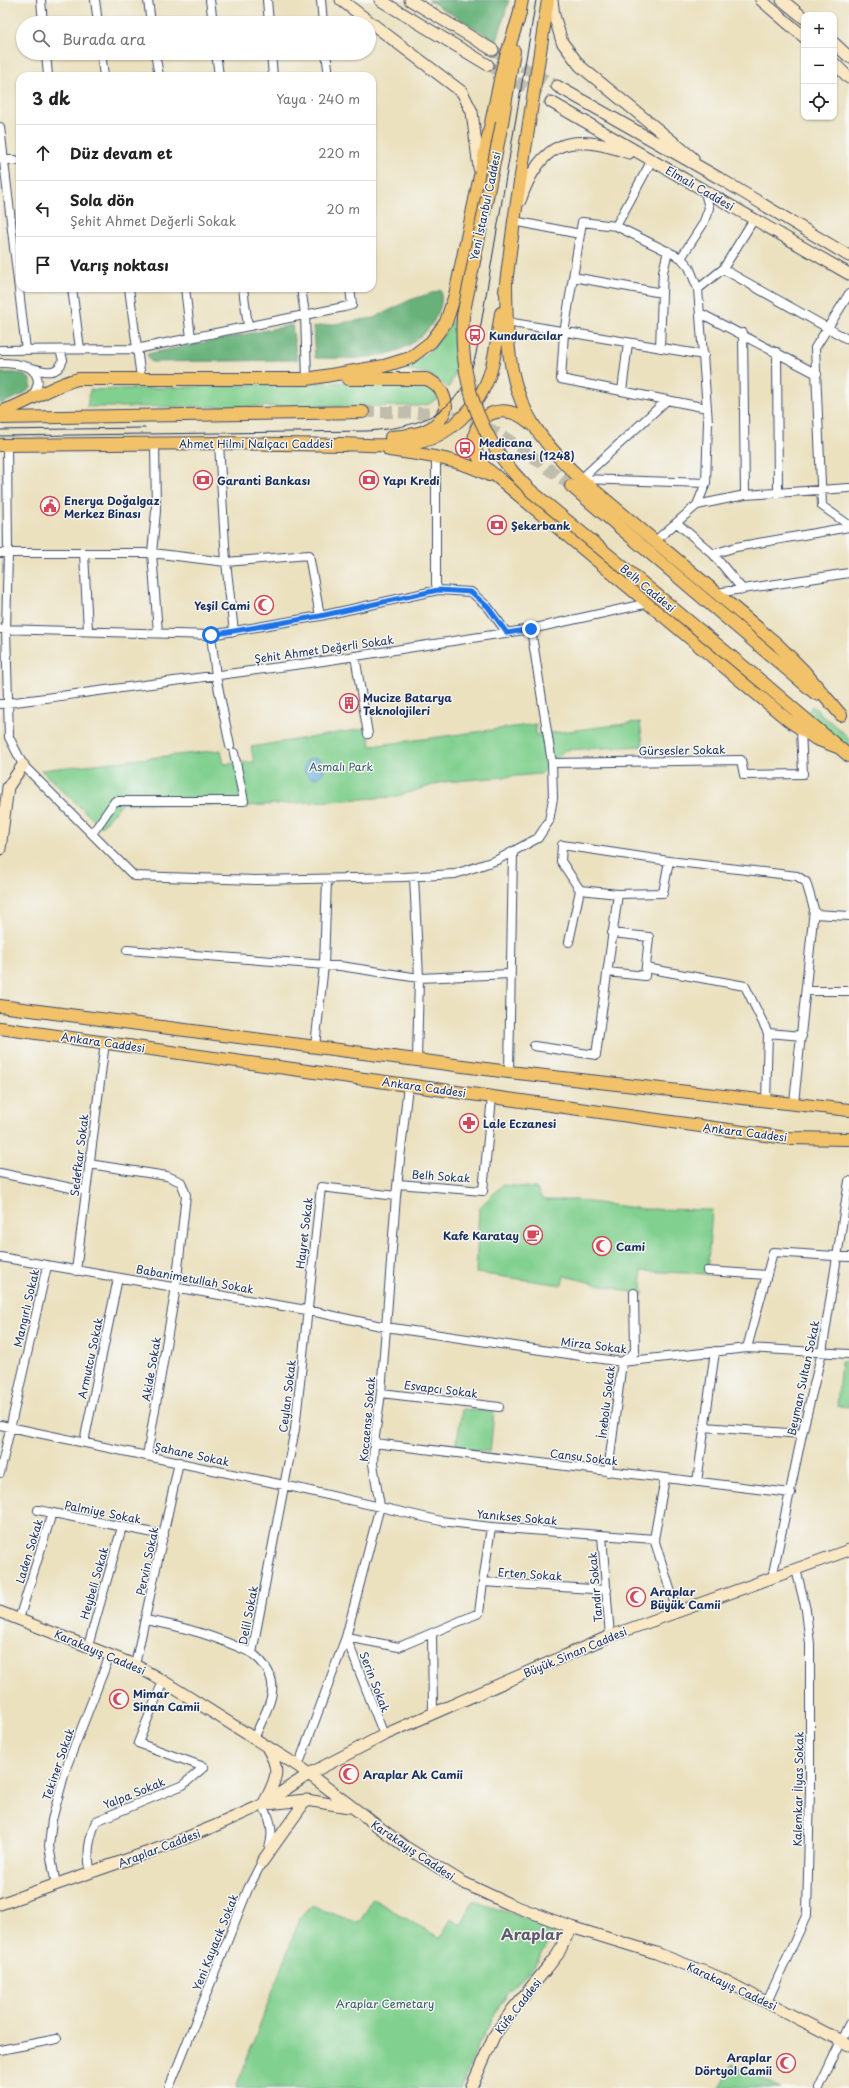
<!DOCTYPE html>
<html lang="tr">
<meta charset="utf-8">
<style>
body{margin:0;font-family:"Playpen Sans",sans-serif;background:#f6f6f6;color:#222}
.controls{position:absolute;right:12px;top:12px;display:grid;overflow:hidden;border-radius:8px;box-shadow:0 1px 3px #0004}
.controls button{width:36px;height:36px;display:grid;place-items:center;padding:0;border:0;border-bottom:1px solid #e0e0e0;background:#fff;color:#222;font:20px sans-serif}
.stop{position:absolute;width:12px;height:12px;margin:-9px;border:3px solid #1a73e8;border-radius:50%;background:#fff}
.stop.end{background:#1a73e8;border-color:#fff;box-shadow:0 1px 4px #0008}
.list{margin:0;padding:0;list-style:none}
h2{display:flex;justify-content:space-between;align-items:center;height:52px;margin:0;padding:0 16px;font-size:17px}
h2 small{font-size:13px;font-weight:400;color:#767676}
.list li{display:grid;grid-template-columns:26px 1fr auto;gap:12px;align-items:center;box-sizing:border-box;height:56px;padding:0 16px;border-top:1px solid #e0e0e0}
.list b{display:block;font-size:15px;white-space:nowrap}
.list p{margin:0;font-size:13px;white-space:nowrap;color:#767676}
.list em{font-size:13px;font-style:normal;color:#767676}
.icon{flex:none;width:22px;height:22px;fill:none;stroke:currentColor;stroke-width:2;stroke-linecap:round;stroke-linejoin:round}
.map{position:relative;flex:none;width:849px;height:2088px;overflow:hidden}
.search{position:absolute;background:#fff;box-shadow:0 1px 3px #0004;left:16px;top:16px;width:360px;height:44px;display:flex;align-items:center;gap:10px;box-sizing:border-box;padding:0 14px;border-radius:22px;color:#767676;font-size:15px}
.panel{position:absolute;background:#fff;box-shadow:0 1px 3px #0004;left:16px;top:72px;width:360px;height:220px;border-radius:12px}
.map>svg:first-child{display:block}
.green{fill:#81d08f;stroke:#4e8076}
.forest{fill:#68b27a;stroke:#42706c}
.water{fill:#6ab2e1;stroke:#4270a0}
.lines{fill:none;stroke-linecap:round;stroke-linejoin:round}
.secondary-tunnel{stroke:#c1bdac;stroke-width:11;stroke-dasharray:11 5.5;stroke-linecap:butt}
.primary-tunnel{stroke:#c1bdac;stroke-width:12;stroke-dasharray:12 6;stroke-linecap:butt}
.street-casing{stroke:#3a4a6d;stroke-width:10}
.secondary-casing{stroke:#3a4a6d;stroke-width:13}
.primary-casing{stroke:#3a4a6d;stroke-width:14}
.street{stroke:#fff;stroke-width:8}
.secondary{stroke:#fae7c3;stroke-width:11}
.primary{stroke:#f2c26a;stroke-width:12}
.tram{stroke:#1b2f5e;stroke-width:1}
.primary-bridge-casing{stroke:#3a4a6d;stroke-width:14;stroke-linecap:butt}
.primary-bridge{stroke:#f2c26a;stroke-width:12}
.route{stroke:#1a73e8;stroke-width:5}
.labels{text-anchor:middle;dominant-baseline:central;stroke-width:3;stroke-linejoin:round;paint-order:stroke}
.street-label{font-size:11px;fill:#1b2f5e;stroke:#f6f6f2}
.poi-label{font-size:11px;font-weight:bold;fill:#1b2f5e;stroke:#f6f6f2;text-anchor:start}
.park-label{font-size:11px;fill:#34576a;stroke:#f6f6f2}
.district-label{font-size:15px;font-weight:bold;fill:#605b6e;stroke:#f6f6f2}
</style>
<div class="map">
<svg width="849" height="2088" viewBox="0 0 849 2088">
<rect width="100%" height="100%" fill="#f6f6f2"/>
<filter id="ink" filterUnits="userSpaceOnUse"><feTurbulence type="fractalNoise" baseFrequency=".025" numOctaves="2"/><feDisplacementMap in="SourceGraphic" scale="8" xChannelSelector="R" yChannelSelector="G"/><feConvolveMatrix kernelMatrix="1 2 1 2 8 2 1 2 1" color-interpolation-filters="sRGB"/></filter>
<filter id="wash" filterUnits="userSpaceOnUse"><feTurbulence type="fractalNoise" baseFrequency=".012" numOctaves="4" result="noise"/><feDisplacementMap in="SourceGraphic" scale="16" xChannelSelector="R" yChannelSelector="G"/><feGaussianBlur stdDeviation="0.9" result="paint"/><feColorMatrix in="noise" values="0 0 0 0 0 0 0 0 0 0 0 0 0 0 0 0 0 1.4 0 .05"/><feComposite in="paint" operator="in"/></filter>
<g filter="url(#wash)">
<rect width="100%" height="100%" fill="#ebe1bf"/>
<path class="green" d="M455,315L454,350L457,368L449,388L429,374L407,370L405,366C429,356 445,338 455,315Z
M343,382L428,383L439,397L429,404L418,406L87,407L90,390Z
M812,706L849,738V749L807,713Z
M640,722L643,746L565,750L541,774L443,782L394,797L248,806L122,803L101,827L41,770L221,750L224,764L254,762L251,747L368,728L371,746L536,724V735Z
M502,1185L536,1188L543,1200H575L643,1209L712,1210L707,1274L641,1271L643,1295L564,1276L562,1285L476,1273L479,1208Z
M841,1362H849V1407L837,1406Z
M462,1409L494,1412L490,1452L456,1447Z
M373,1899L440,1938L451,1919L461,1925L473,1901L558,1929L533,1968L507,1993L479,2043L461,2088H236L300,1918L311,1906L359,1923Z
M732,2064L781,2088H720Z"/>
<path class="forest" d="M428,0H509L497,41Z
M441,290C442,307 441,307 433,322C408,362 356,359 315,358L313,327L374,318L410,300Z
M292,325L297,360L151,362L147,354Z
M0,373C11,373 25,371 31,381V388L22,395L0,404Z"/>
<path class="water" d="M304 768a10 10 0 1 1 20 0a10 10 0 1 1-20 0Z"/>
</g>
<g filter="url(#ink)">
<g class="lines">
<path class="secondary-tunnel" d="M493,50L557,86
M488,65L551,102"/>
<path class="primary-tunnel" d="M363,412C401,412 439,411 475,423C510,436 542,464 571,486"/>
<defs>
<path id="street" d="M41,0L43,23
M95,0L98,23
M148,0L151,23
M210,0L213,23
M267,0L269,23
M321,0L323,23
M46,53L48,76
M101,53L104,76
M155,53L159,76
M216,53L219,76
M271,53L273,76
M326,53L329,76
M0,127L26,350
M0,158L20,161
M652,160L616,226L582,222L564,333L561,379L707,408
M514,221L580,234
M616,226L681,258
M723,269L754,219
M573,277L662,293L660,348
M72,288L80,349
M129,288L141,378
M185,288L191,338
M243,288L248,326
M301,288L305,314L307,379
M698,289L723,269L849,340
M662,293L663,272L668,251
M849,294L815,348L822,506L849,525
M700,313L817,374
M507,322L704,355
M743,333L745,495
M0,350L136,349L344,307L352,305L350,288
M777,352L778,493
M0,363C9,363 19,364 28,367C41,370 57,378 63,360L60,350
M622,391L628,343
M31,398C38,388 42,378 31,369
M155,443L156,511L152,553L158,633
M219,443L226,562L234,632
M7,445L8,553L6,629L9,737L23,765L134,876L256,880L404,877L455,874L497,860L538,838L549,821L553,798L552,763L531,629
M436,457V584L438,590
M581,479L706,483
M581,479L667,400
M697,505L745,495L849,488
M677,523L713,554
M655,541L697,505L706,483L708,422L698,289L689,267L681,258L703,224L709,208L705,192
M0,553H152L226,562L309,555L320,616
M84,553L88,631
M743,590L713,554L736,547L849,527
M716,593L849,573
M0,629L211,635L320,616L438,590L471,592L488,607L507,633
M211,635L216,676L230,746
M355,656L368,734
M0,704L310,663L531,629L649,603
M552,763L741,760L744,775L803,774L801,729
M92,834L115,801H244L234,753
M414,877L419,978L417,1059
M580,890L561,861L562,845L669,861
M618,894L663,893L669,861L797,876L806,882L814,909L794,1103
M814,914L849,916
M127,950L340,966L419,978L510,974
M646,968L745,986L768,1033L766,1101
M607,972L645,976L649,937L612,933
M807,991H849
M768,1033L802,1036
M315,1046L324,965L327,879
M534,1046L596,1055L618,894L580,890L569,942
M509,1072L513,853
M89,1164L167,1176L181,1182L186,1195L176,1287L147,1456
M0,1173L86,1191
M398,1184L483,1191L492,1097
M0,1257L306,1310L386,1327L622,1362L747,1348L849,1354
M76,1271L105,1042
M707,1271L767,1275
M747,1348L773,1252L849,1257
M381,1393L499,1407
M0,1425L284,1485L441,1521L491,1527L654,1539
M704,1427L802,1434
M84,1442L118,1278
M374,1443L791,1493
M608,1472L622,1362L635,1352L634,1293
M0,1473L47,1266
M665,1478L654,1539L677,1611
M697,1482L715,1351
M38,1510L164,1535
M491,1527L483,1582L607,1590
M602,1536L610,1636
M772,1578L802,1434L822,1352L849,1181
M19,1619L52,1513
M145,1620C186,1627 214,1636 252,1653
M432,1633L433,1713
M346,1637L399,1647L479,1613L483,1582
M346,1637L384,1735
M88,1646L122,1527
M135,1665L179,1462
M254,1739C268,1704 288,1682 252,1653L295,1429L321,1187L396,1196
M298,1766L346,1637L380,1506L373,1464L374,1443L381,1393L396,1196L408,1085
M262,1805C271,1818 274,1833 269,1848
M91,1873C86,1853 89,1840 96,1821L183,1785L204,1767L138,1743L163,1681
M56,1885L49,1846L52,1820L66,1768L110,1655
M767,2002L807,1914L810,1790V1644L806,1610L796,1569
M0,2050L57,2039
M169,2088L248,1889L264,1858
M819,2088L849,2024"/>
<path id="secondary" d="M341,0L462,92L472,112L479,168
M380,0L488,65
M410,0L493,50
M552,0L554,15L562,42L580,66L693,158
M761,0L804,37
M782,0L804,18
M834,43L849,57
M834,63L849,78
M557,86L719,178L849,256
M551,102L849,274
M520,201C541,140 571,132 629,153
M0,849L8,787L23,765
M0,1612L135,1665L163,1681L298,1766L404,1846L462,1882L509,1904L571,1927L656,1953L718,1977L849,2045
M264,1803C275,1781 282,1772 268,1749
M267,1804L306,1800L349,1807
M262,1862L306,1800
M0,1904L166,1846L217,1825L262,1805L309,1774L384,1735L610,1636L849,1550
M471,2088L494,2036L513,2009L547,1968L558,1954L571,1927"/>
<path id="primary" d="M518,21L522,0
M502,123L514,51
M506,284C507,374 511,415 581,479L777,644L804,671L841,715
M505,291L514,221L548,0
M348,379H426C439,384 445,393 446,407C439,433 415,435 391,437
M0,412C27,404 50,386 78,379H307L384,366L410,358L431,342L446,322L455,295L503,66L520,13
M0,418L363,412
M530,423C494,391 455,431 485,467L788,720L816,739L840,748
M337,444C360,444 386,447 410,444C448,439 480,407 491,370C496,352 498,332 501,313
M0,445L219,443L345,445
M389,450C423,455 457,458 489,475
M571,486L816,694
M767,686L849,756
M0,1006L509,1072L849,1110
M0,1028L786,1138L849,1139"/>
</defs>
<use href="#street" class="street-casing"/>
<use href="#secondary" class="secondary-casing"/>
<use href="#primary" class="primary-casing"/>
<use href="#street" class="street"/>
<use href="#secondary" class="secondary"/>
<use href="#primary" class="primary"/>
<path class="tram" d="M0,430L145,428
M0,436L367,431C422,427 461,413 476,354L536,0"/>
<defs>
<path id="primary-bridge" d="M502,123L463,316C459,383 481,444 531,491L767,686"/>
</defs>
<use href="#primary-bridge" class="primary-bridge-casing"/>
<use href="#primary-bridge" class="primary-bridge"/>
</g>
</g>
<g class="lines" filter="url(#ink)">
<path class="route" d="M211,635L320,616L438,590L471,592L488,607L507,633L531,629"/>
</g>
<defs>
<symbol id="bus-ring" viewBox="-11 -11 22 22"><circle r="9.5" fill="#f6f6f2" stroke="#d1495b" stroke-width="1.5"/><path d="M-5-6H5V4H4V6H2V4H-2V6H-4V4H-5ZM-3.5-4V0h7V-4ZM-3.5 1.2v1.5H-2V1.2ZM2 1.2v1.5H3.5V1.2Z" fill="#d1495b"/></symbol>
<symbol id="bank-ring" viewBox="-11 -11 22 22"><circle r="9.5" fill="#f6f6f2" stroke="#d1495b" stroke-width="1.5"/><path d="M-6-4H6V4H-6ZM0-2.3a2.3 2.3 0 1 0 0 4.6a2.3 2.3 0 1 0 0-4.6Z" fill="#d1495b"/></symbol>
<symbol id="civic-ring" viewBox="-11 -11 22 22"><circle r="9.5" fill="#f6f6f2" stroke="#d1495b" stroke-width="1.5"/><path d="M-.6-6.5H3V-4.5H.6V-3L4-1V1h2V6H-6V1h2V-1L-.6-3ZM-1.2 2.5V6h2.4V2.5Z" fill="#d1495b"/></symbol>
<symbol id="mosque-ring" viewBox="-11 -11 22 22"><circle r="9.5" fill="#f6f6f2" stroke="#d1495b" stroke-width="1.5"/><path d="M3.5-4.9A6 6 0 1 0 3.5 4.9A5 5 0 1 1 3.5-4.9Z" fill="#d1495b"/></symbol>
<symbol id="building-ring" viewBox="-11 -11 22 22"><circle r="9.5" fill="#f6f6f2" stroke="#d1495b" stroke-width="1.5"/><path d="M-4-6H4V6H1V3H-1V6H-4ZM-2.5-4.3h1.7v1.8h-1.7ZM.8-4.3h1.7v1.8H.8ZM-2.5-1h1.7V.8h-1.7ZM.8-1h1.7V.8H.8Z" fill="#d1495b"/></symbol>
<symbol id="pharmacy-ring" viewBox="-11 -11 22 22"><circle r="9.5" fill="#f6f6f2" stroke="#d1495b" stroke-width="1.5"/><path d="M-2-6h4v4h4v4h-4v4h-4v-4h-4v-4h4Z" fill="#d1495b"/></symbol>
<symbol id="cafe-ring" viewBox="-11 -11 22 22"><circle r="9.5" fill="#f6f6f2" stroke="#d1495b" stroke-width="1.5"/><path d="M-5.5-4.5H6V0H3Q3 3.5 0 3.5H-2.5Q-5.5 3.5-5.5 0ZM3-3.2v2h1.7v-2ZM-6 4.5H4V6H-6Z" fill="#d1495b"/></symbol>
</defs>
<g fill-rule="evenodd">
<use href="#bus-ring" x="464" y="324" width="22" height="22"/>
<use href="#bus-ring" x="454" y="437" width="22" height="22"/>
<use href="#bank-ring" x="192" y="469" width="22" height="22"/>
<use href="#bank-ring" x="358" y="469" width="22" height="22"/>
<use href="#civic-ring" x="39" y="495" width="22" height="22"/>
<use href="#bank-ring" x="486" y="514" width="22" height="22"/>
<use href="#mosque-ring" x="253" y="594" width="22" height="22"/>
<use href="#building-ring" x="338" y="692" width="22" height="22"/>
<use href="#pharmacy-ring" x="458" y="1112" width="22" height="22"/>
<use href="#cafe-ring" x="522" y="1224" width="22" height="22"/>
<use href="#mosque-ring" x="591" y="1235" width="22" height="22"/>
<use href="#mosque-ring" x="625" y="1586" width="22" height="22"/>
<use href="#mosque-ring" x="108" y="1688" width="22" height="22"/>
<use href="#mosque-ring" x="338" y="1763" width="22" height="22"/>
<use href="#mosque-ring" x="775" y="2052" width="22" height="22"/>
</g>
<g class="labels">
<g class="street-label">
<text transform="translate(700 188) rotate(30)">Elmalı Caddesi</text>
<text transform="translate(485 206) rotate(-78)">Yeni İstanbul Caddesi</text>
<text x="256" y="443">Ahmet Hilmi Nalçacı Caddesi</text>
<text transform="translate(648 588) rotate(40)">Belh Caddesi</text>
<text transform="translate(324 649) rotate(-8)">Şehit Ahmet Değerli Sokak</text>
<text transform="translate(682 750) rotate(-1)">Gürsesler Sokak</text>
<text transform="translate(103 1042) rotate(8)">Ankara Caddesi</text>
<text transform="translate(424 1087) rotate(8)">Ankara Caddesi</text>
<text transform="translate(745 1132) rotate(7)">Ankara Caddesi</text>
<text transform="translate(79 1155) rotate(-83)">Sedefkar Sokak</text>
<text transform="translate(441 1176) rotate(4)">Belh Sokak</text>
<text transform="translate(304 1233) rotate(-83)">Hayret Sokak</text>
<text transform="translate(195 1279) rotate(10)">Babanimetullah Sokak</text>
<text transform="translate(26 1308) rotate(-77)">Mangırlı Sokak</text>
<text transform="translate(594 1345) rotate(7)">Mirza Sokak</text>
<text transform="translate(90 1358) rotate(-78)">Armutcu Sokak</text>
<text transform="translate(151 1369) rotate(-80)">Akide Sokak</text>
<text transform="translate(803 1378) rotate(-78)">Beyman Sultan Sokak</text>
<text transform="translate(441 1389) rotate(7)">Esvapcı Sokak</text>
<text transform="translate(287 1396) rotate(-83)">Ceylan Sokak</text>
<text transform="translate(606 1402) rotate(-83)">İnebolu Sokak</text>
<text transform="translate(367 1419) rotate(-85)">Kocaense Sokak</text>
<text transform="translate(192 1454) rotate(12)">Şahane Sokak</text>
<text transform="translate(584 1457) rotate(7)">Cansu Sokak</text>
<text transform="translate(103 1512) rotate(11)">Palmiye Sokak</text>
<text transform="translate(517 1517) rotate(5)">Yanıkses Sokak</text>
<text transform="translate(29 1551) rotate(-73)">Laden Sokak</text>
<text transform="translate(147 1561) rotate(-78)">Pervin Sokak</text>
<text transform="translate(530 1574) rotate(4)">Erten Sokak</text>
<text transform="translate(94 1583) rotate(-74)">Heybeli Sokak</text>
<text transform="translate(595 1587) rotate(-95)">Tandır Sokak</text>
<text transform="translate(248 1615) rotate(-79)">Delil Sokak</text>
<text transform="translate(100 1652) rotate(23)">Karakayış Caddesi</text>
<text transform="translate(575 1652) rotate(-23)">Büyük Sinan Caddesi</text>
<text transform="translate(375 1682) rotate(69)">Serin Sokak</text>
<text transform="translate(58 1764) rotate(-71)">Tekiner Sokak</text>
<text transform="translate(798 1789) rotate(-89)">Kalemkar İlyas Sokak</text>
<text transform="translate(134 1793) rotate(-22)">Yalpa Sokak</text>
<text transform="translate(159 1848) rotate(-21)">Araplar Caddesi</text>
<text transform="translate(413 1850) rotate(34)">Karakayış Caddesi</text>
<text transform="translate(215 1942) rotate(-68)">Yeni Kayacık Sokak</text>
<text transform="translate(732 1986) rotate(25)">Karakayış Caddesi</text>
<text transform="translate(518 2006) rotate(-52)">Küfe Caddesi</text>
</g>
<g class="poi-label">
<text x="489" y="335">Kunduracılar</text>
<text x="479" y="442">Medicana<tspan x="479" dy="13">Hastanesi (1248)</tspan></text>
<text x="217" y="480">Garanti Bankası</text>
<text x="383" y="480">Yapı Kredi</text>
<text x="64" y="500">Enerya Doğalgaz<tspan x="64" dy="13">Merkez Binası</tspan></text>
<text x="511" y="525">Şekerbank</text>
<text x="250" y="605" text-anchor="end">Yeşil Cami</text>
<text x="363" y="697">Mucize Batarya<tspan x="363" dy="13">Teknolojileri</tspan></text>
<text x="483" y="1123">Lale Eczanesi</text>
<text x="519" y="1235" text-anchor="end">Kafe Karatay</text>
<text x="616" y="1246">Cami</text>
<text x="650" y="1591">Araplar<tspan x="650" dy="13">Büyük Camii</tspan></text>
<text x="133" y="1693">Mimar<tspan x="133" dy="13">Sinan Camii</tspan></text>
<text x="363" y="1774">Araplar Ak Camii</text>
<text x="772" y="2057" text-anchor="end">Araplar<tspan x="772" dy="13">Dörtyol Camii</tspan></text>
</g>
<g class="park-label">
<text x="341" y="766">Asmalı Park</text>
<text x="385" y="2003">Araplar Cemetary</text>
</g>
<g class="district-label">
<text x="532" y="1933">Araplar</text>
</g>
</g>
</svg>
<div class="controls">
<button>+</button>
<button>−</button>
<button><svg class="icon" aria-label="locate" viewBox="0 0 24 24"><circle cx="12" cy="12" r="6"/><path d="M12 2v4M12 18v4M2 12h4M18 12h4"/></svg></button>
</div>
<div class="stop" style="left:211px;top:635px"></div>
<div class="stop end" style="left:531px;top:629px"></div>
<div class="search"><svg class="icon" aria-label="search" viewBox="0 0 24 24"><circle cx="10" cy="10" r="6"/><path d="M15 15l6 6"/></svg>Burada ara</div>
<section class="panel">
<h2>3 dk<small>Yaya · 240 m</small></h2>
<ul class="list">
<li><svg class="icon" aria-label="ahead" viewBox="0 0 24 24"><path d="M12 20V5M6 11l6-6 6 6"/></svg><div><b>Düz devam et</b></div><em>220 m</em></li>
<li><svg class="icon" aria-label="left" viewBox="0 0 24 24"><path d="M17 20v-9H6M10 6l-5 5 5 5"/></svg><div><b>Sola dön</b><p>Şehit Ahmet Değerli Sokak</p></div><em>20 m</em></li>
<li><svg class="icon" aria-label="arrive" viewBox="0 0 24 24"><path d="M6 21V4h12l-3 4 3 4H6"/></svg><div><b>Varış noktası</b></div></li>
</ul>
</section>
</div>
